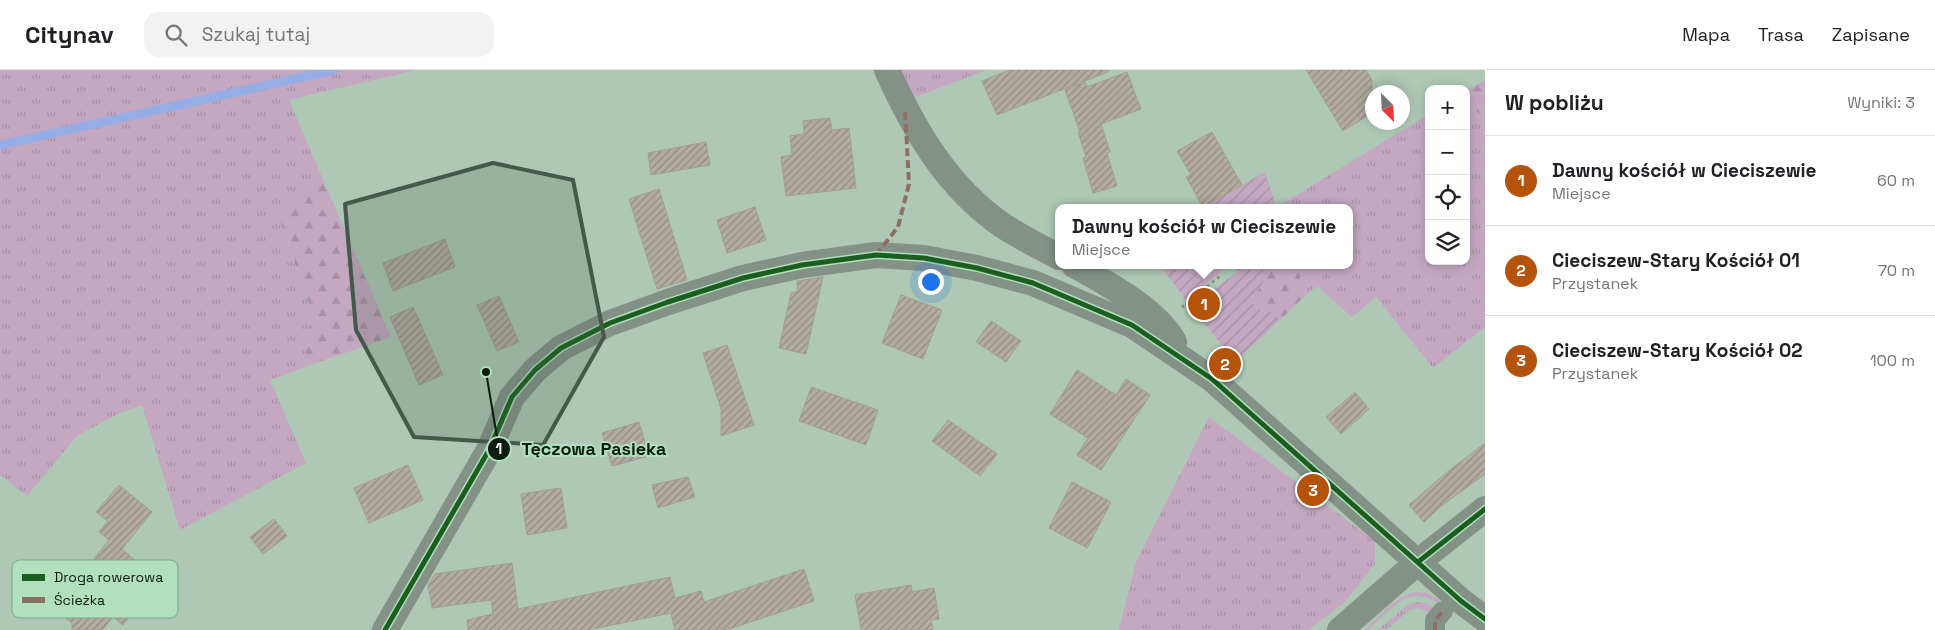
<!DOCTYPE html>
<html lang="pl">
<meta charset="utf-8">
<style>
body{margin:0;font-family:"Space Grotesk",sans-serif;background:#f2f2f2;color:#202124}
.controls{position:absolute;right:15px;top:15px;display:grid;overflow:hidden;border-radius:10px;box-shadow:0 2px 12px #0003}
.controls button{width:45px;height:45px;display:grid;place-items:center;padding:0;border:0;border-bottom:1px solid #e0e0e0;background:#fff;color:#202124;font:25px sans-serif}
.compass{position:absolute;left:1365px;top:15px;width:45px;height:45px;border-radius:50%;background:#fff;box-shadow:0 2px 12px #0003;rotate:156deg}
.you{position:absolute;left:930px;top:211px;width:18px;height:18px;margin:-12px;border:4px solid #fff;border-radius:50%;background:#1a73e8;box-shadow:0 0 0 8px #1a73e833}
.badge{display:grid;place-items:center;width:32px;height:32px;border-radius:50%;background:#b45309;color:#fff;font-size:16px;font-weight:700}
.pin{position:absolute;translate:-50% -50%;border:2px solid #fff;box-shadow:0 1px 5px #0006}
.popup{position:absolute;left:1055px;top:134px;width:298px;height:65px;box-sizing:border-box;display:grid;place-content:center;border-radius:10px;background:#fff;filter:drop-shadow(0 1px 4px #0005);font-size:16px;white-space:nowrap;color:#757577}
.popup b{font-size:19px;color:#202124}
.popup::after{content:'';position:absolute;left:50%;top:100%;margin-left:-10px;border:10px solid transparent;border-top-color:#fff}
.list{margin:0;padding:0;list-style:none}
h2{display:flex;justify-content:space-between;align-items:center;height:65px;margin:0;padding:0 20px;font-size:21px}
h2 small{font-size:16px;font-weight:400;color:#757577}
.list li{display:grid;grid-template-columns:32px 1fr auto;gap:15px;align-items:center;box-sizing:border-box;height:90px;padding:0 20px;border-top:1px solid #e0e0e0}
.list b{display:block;font-size:19px;white-space:nowrap}
.list p{margin:0;font-size:16px;white-space:nowrap;color:#757577}
.list em{font-size:16px;font-style:normal;color:#757577}
.icon{flex:none;width:28px;height:28px;fill:none;stroke:currentColor;stroke-width:2;stroke-linecap:round;stroke-linejoin:round}
.map{position:relative;flex:none;width:1485px;height:560px;overflow:hidden}
header{display:flex;align-items:center;gap:30px;box-sizing:border-box;height:70px;padding:0 25px;background:#fff;border-bottom:1px solid #e0e0e0}
header strong{font-size:24px}
nav{display:flex;gap:28px;margin-inline-start:auto;font-size:18px}
.search{width:350px;height:45px;background:#f2f2f2;display:flex;align-items:center;gap:12px;box-sizing:border-box;padding:0 18px;border-radius:15px;color:#757577;font-size:19px}
main{display:flex}
aside{flex:1;background:#fff}
.map>svg:first-child{display:block}
.grass{fill:url(#grass-tufts)}
.forest{fill:url(#forest-firs)}
.garden{fill:url(#garden-furrows)}
.lines{fill:none;stroke-linecap:round;stroke-linejoin:round}
.stream{stroke:#97ade6;stroke-width:9}
.building{fill:url(#building-hatch);stroke:#9e9f95}
.path{stroke:#859288;stroke-width:3;stroke-dasharray:2.5 4;stroke-linecap:butt}
.pedestrian{stroke:#849187;stroke-width:20}
.minor{stroke:#849187;stroke-width:26}
.quiet{stroke:#8d6e63;stroke-width:4;stroke-dasharray:8 4;stroke-linecap:butt}
.cycleway-casing{stroke:#b0e0bc;stroke-width:8}
.cycleway{stroke:#1b5e20;stroke-width:5}
.marked{fill:#44594a;fill-opacity:0.2;stroke:#44594a;stroke-width:4;stroke-linejoin:round}
.key{fill:#b0e0bc;stroke:#7ea688;stroke-width:1}
.key-label{font-size:14px;fill:#0b1d10}
.leader{fill:none;stroke:#0b1d10;stroke-width:2}
.callout-dot{fill:#0b1d10;stroke:#b0e0bc;stroke-width:2}
.mark-label{font-size:15px;text-anchor:middle;font-weight:bold;fill:#fff}
.callout-label{font-size:18px;text-anchor:middle;font-weight:bold;fill:#0b1d10;stroke:#b0e0bc;stroke-width:4;stroke-linejoin:round;paint-order:stroke}
</style>
<header>
<strong>Citynav</strong>
<div class="search"><svg class="icon" aria-label="search" viewBox="0 0 24 24"><circle cx="10" cy="10" r="6"/><path d="M15 15l6 6"/></svg>Szukaj tutaj</div>
<nav><a>Mapa</a><a>Trasa</a><a>Zapisane</a></nav>
</header>
<main>
<div class="map">
<svg width="1485" height="560" viewBox="0 0 1485 560">
<defs>
<pattern id="grass-tufts" width="24" height="20" patternUnits="userSpaceOnUse" patternTransform="scale(1.25)"><rect width="24" height="20" fill="#c4a8c1"/><path d="M3 7l-1-3M5 7V3M7 7l1-3M15 17l-1-3M17 17v-4M19 17l1-3" fill="none" stroke="#a790a5"/></pattern>
<pattern id="forest-firs" width="22" height="20" patternUnits="userSpaceOnUse" patternTransform="scale(1.25)"><rect width="22" height="20" fill="#c4a8c1"/><path d="M5 1l3.5 6h-7zM16 11l3.5 6h-7z" fill="#a790a5"/></pattern>
<pattern id="garden-furrows" width="10" height="10" patternUnits="userSpaceOnUse" patternTransform="scale(1.25)"><rect width="10" height="10" fill="#c4a8c1"/><path d="M-1 1l2-2M0 10L10 0M9 11l2-2" fill="none" stroke="#a790a5"/></pattern>
<pattern id="building-hatch" width="6" height="6" patternUnits="userSpaceOnUse" patternTransform="scale(1.25)"><rect width="6" height="6" fill="#b4aca0"/><path d="M-1 1l2-2M0 6l6-6M5 7l2-2" fill="none" stroke="#918b81"/></pattern>
</defs>
<rect width="100%" height="100%" fill="#aec8b5"/>
<path class="grass" d="M0,0H416L289,30L322,107L296,122L281,152L314,250L304,277V288L308,296L270,310L306,393L180,460L142,335L120,343L77,366L27,426L2,406L0,407Z
M901,0H986L913,28Z
M1466,32L1480,44L1485,46V257L1433,298L1376,227L1352,247L1317,216L1306,225L1296,195H1349V138L1277,137L1429,44V191H1466Z
M1209,347L1375,471V494L1344,533L1308,560H1119L1136,492Z
M1415,522L1427,523L1440,530L1438,533C1407,513 1391,540 1368,560H1365C1380,546 1394,527 1415,522Z
M1417,532L1426,533L1434,538L1430,543C1403,527 1402,560 1378,560L1406,536Z"/>
<path class="forest" d="M1485,10V46L1480,44L1466,32V21Z
M322,107L391,267L308,296L304,288V277L314,249L281,152L284,136L296,122Z
M1268,195H1296L1306,225L1281,249L1270,242H1262L1251,233V229L1262,214Z"/>
<path class="garden" d="M1265,102L1277,138H1201Z
M1173,195H1230L1186,230L1164,201Z
M1234,195H1268L1262,215L1251,228V233L1262,242H1270L1281,249L1235,292L1190,235L1238,202Z"/>
<g class="lines">
<path class="stream" d="M0,75L334,0"/>
</g>
<path class="building" d="M1009,0H1108V2L997,45L982,11Z
M1306,0H1366L1372,10V43L1343,61Z
M1127,2L1141,39L1101,54L1110,82L1107,83L1117,116L1093,123L1083,88L1086,87L1078,62H1080L1065,20L1085,12L1087,17Z
M830,48L832,60L849,58L856,118L786,126L781,87L792,85L790,66L804,64L803,51Z
M1212,62L1242,115L1203,137L1186,107L1191,105L1177,81Z
M706,72L710,95L651,105L648,83Z
M659,119L687,210L657,219L629,129Z
M755,137L766,170L727,183L717,150Z
M445,169L455,197L393,221L383,193Z
M823,207L806,284L779,278L791,223L798,221L797,211Z
M901,225L942,240L923,289L882,273Z
M499,226L519,272L497,281L477,235Z
M413,237L443,305L419,315L390,247Z
M991,251L1021,271L1006,292L976,272Z
M727,275L754,355L721,366V339L703,283Z
M1077,300L1116,325L1126,309L1150,325L1101,400L1077,385L1088,368L1050,344Z
M811,317L878,340L866,375L799,351Z
M1355,322L1369,339L1341,364L1326,347Z
M948,350L997,384L980,406L932,371Z
M639,352L649,386L612,396L602,363Z
M1485,373V404L1444,434L1424,452L1409,435L1446,403Z
M408,395L423,430L369,453L354,418Z
M688,407L695,427L658,438L652,415Z
M1072,412L1111,432L1087,478L1049,458Z
M119,415L152,442L122,479L159,510L123,555L113,547L102,560H72V553L58,542L71,525L67,522L109,470L99,462L108,451L96,442Z
M561,418L567,458L527,465L521,424Z
M274,449L287,466L263,484L250,467Z
M512,493L518,539L670,507L675,528L701,521L704,532L804,499L814,531L726,560H675L671,543L588,560H468L467,550L493,544L491,530L432,538L428,515L435,504Z
M911,515L912,522L934,518L939,549L931,550L933,560H861L855,525Z"/>
<g class="lines">
<path class="path" d="M1182,237L1220,206"/>
<path class="pedestrian" d="M1435,560V550L1443,541"/>
<path class="minor" d="M887,0C914,60 947,117 1002,155C1020,167 1040,177 1059,187
M1074,195C1105,212 1157,240 1174,272
M385,560L489,380L512,327L535,300L561,278L610,253L668,232L743,208L802,195L876,185L924,188L977,198L1033,213L1132,255L1212,309L1461,531L1485,549
M1340,560L1418,492L1485,439"/>
<path class="quiet" d="M876,185L898,157L909,114L905,39
M1435,560V550L1443,541"/>
<defs>
<path id="cycleway" d="M1418,492L1485,439
M385,560L489,380L512,327L535,300L561,278L610,253L668,232L743,208L802,195L876,185L924,188L977,198L1033,213L1132,255L1212,309L1461,531L1485,549"/>
</defs>
<use href="#cycleway" class="cycleway-casing"/>
<use href="#cycleway" class="cycleway"/>
</g>
<path class="marked" d="M493,93L573,110L604,267L543,375L414,367L356,260L345,134Z"/>
<rect x="12" y="490" width="166" height="58" rx="8" class="key"/>
<rect x="22" y="504" width="23" height="7" fill="#1b5e20"/>
<rect x="22" y="527" width="23" height="6" fill="#8d6e63"/>
<g class="key-label">
<text x="54" y="512">Droga rowerowa</text>
<text x="54" y="535">Ścieżka</text>
</g>
<path class="leader" d="M486 302L499 379"/>
<g class="callout-dot">
<circle cx="486" cy="302" r="5"/>
<circle cx="499" cy="379" r="12"/>
</g>
<g class="mark-label">
<text x="499" y="384">1</text>
</g>
<g class="callout-label">
<text x="594" y="385">Tęczowa Pasieka</text>
</g>
</svg>
<div class="controls">
<button>+</button>
<button>−</button>
<button><svg class="icon" aria-label="locate" viewBox="0 0 24 24"><circle cx="12" cy="12" r="6"/><path d="M12 2v4M12 18v4M2 12h4M18 12h4"/></svg></button>
<button><svg class="icon" aria-label="layers" viewBox="0 0 24 24"><path d="M12 4l9 5-9 5-9-5zM3 14l9 5 9-5"/></svg></button>
</div>
<svg class="compass" viewBox="-18 -18 36 36"><path d="M0-13l5 13h-10z" fill="#e53935"/><path d="M0 13l5-13h-10z" fill="#757577"/></svg>
<div class="you"></div>
<div class="pin badge" style="left:1204px;top:234px">1</div>
<div class="popup"><b>Dawny kościół w Cieciszewie</b>Miejsce</div>
<div class="pin badge" style="left:1225px;top:294px">2</div>
<div class="pin badge" style="left:1313px;top:420px">3</div>
</div>
<aside>
<h2>W pobliżu<small>Wyniki: 3</small></h2>
<ul class="list">
<li><span class="badge">1</span><div><b>Dawny kościół w Cieciszewie</b><p>Miejsce</p></div><em>60 m</em></li>
<li><span class="badge">2</span><div><b>Cieciszew-Stary Kościół 01</b><p>Przystanek</p></div><em>70 m</em></li>
<li><span class="badge">3</span><div><b>Cieciszew-Stary Kościół 02</b><p>Przystanek</p></div><em>100 m</em></li>
</ul>
</aside>
</main>
